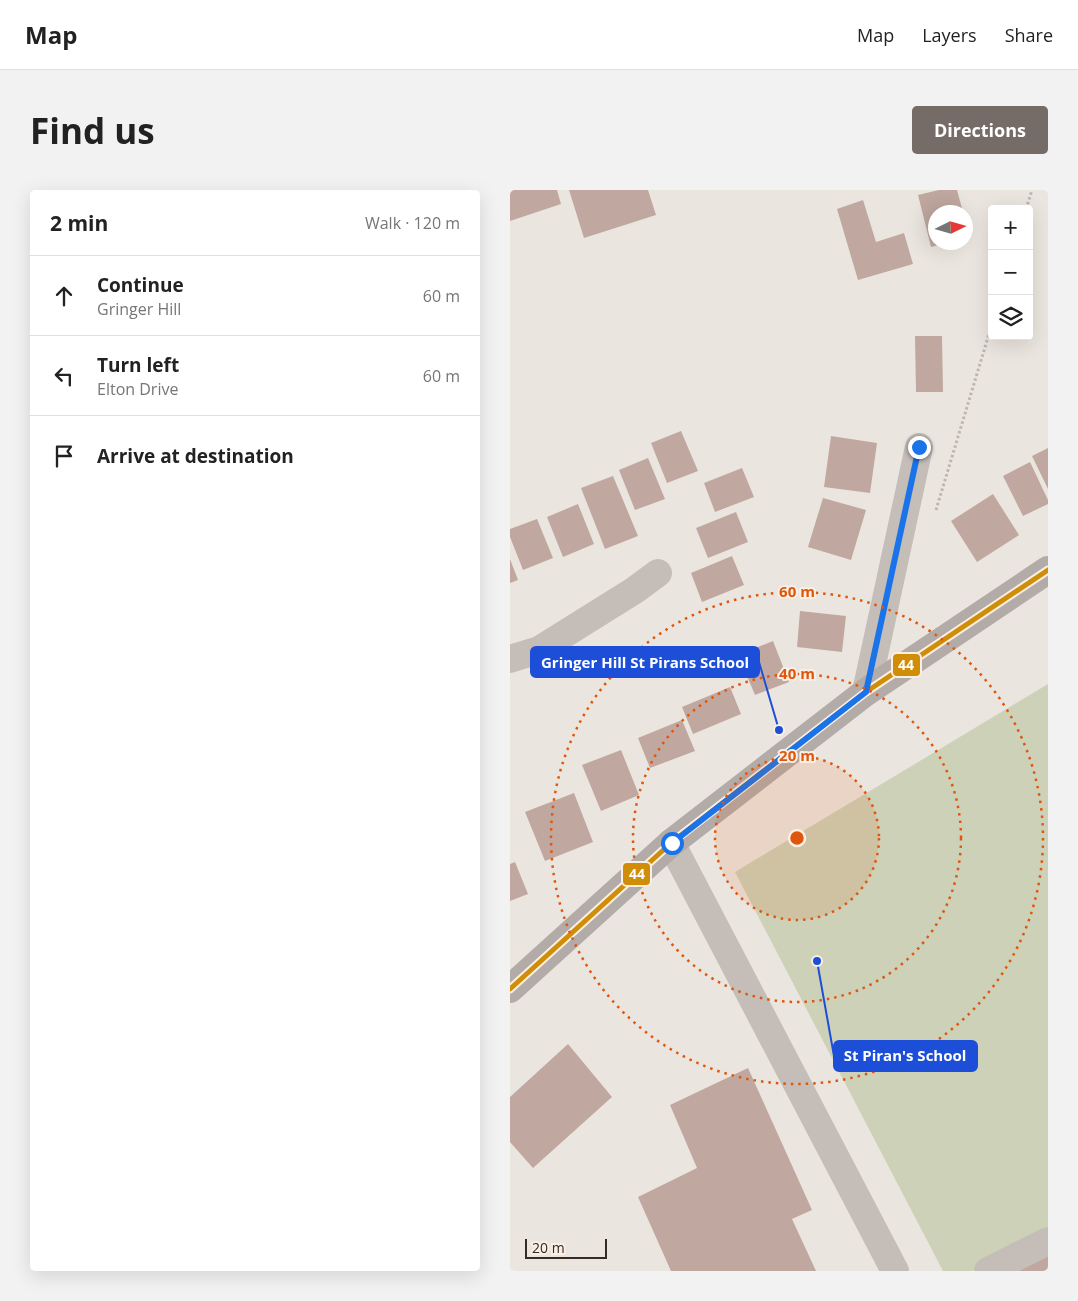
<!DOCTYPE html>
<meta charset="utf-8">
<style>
body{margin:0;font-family:"Open Sans",sans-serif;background:#f2f2f2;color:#222}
.controls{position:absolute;right:15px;top:15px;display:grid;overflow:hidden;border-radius:5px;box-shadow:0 5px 20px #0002}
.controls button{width:45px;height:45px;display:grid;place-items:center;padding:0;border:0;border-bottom:1px solid #e0e0e0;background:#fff;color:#222;font:25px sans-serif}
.compass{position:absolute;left:418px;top:15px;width:45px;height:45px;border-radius:50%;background:#fff;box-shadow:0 5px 20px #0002;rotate:85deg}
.scale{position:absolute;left:15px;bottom:12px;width:82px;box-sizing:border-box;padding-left:5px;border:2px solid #352a26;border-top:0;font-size:14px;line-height:18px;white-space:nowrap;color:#352a26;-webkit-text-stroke:4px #f9efe5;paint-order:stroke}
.stop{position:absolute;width:15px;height:15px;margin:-11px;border:4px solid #1a73e8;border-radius:50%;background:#fff}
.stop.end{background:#1a73e8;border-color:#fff;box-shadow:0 1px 5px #0008}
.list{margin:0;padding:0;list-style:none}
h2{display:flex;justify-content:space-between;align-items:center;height:65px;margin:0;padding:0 20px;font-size:21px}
h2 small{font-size:16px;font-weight:400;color:#767676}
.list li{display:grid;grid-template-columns:32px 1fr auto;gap:15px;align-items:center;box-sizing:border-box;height:80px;padding:0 20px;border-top:1px solid #e0e0e0}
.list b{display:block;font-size:19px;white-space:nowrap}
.list p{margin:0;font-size:16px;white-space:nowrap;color:#767676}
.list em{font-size:16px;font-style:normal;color:#767676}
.icon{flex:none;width:28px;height:28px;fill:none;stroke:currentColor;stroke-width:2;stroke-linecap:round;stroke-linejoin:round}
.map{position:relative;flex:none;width:538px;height:1081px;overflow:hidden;border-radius:5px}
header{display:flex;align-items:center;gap:30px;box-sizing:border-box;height:70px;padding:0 25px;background:#fff;border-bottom:1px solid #e0e0e0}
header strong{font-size:24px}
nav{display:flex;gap:28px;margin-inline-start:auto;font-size:18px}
.intro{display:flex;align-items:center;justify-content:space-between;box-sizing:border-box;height:120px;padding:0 30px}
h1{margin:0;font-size:35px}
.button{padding:12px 22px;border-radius:5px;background:#756b67;color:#fff;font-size:18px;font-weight:700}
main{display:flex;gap:30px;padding:0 30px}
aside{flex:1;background:#fff;border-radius:5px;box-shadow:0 5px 20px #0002}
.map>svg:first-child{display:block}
.green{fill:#cdd1b8}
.building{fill:#c0a8a0}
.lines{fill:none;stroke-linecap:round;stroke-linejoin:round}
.path{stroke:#bdb5b0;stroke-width:3;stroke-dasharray:2.5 2.5;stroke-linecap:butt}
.minor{stroke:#c4bdb8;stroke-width:28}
.major{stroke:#b3aba7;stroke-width:28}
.bus-1-casing{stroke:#f9efe5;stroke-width:9}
.bus-1{stroke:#d08d08;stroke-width:5}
.route{stroke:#1a73e8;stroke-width:6}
.ring{fill:none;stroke:#df570d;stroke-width:2.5;stroke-dasharray:2.5 5}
.centre{fill:#df570d;stroke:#f9efe5;stroke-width:2.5}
.ring-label{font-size:15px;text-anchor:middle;font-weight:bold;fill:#df570d;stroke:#f9efe5;stroke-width:4;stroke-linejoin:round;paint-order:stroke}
.leader{fill:none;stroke:#1d4ed8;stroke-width:2}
.callout-dot{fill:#1d4ed8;stroke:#f9efe5;stroke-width:2}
.callout{fill:#1d4ed8;stroke:#1d4ed8;stroke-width:2}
.callout-label{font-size:15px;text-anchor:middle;font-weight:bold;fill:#fff}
.line-badge{stroke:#f9efe5;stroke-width:2}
.badge-label{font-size:14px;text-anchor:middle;font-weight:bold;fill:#fff}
</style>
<header>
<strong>Map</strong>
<nav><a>Map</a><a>Layers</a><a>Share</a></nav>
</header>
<div class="intro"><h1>Find us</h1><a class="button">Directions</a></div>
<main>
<aside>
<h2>2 min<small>Walk · 120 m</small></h2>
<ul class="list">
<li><svg class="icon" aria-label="ahead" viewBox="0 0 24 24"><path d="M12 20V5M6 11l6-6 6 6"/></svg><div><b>Continue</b><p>Gringer Hill</p></div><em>60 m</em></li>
<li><svg class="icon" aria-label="left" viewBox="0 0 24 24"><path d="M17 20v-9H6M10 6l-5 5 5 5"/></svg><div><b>Turn left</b><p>Elton Drive</p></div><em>60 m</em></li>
<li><svg class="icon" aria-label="arrive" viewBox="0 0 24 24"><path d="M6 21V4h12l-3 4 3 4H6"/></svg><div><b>Arrive at destination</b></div></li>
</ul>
</aside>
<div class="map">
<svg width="538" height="1081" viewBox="0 0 538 1081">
<rect width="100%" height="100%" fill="#ebe5df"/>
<path class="green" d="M538,494V1042L462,1081H433L225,682Z"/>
<path class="building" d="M0,0H47L51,14L0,31Z
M59,0H138L146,25L74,48Z
M429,0H447L453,22H426V52L437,53L421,57L408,5Z
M353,10L366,52L394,43L403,74L348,90L327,19Z
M405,146H432L433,202H406Z
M171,241L188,281L157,293L141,253Z
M321,246L367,253L360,303L314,297Z
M538,258V299L522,266Z
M138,268L155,309L125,320L109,280Z
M520,272L538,310V314L513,326L493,286Z
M232,278L244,307L205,322L194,293Z
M103,286L128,346L95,359L71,298Z
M483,304L509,345L467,372L441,331Z
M313,308L356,320L341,370L298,357Z
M68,314L84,354L53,367L37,327Z
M226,322L238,352L198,368L186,338Z
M27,329L43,368L13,380L0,347V339Z
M222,366L234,395L192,412L181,383Z
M0,369L8,390L0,393Z
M290,421L336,426L332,462L287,457Z
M263,451L279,492L245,505L228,465Z
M220,497L231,524L183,544L172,517Z
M172,530L185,561L140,578L128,548Z
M111,560L129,605L91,621L72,575Z
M64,603L83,652L35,671L15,622Z
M5,672L18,704L0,711V674Z
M58,854L102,907L23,978L0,952V907Z
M238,878L302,1020L282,1029L306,1081H161L128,1007L187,978L160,915Z
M538,1063V1081H505Z"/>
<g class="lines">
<path class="path" d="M516,19L522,0
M426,320L482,134"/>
<path class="minor" d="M0,469L29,460L125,400L148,383
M356,502L409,257
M161,653L385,1081
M478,1081L538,1051"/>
<path class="major" d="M0,799L161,653L356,502L538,380"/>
<defs>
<path id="bus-1" d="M0,799L161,653L356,502L538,380"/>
</defs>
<use href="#bus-1" class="bus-1-casing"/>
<use href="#bus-1" class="bus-1"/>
</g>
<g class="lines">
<path class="route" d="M162,653L356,502L409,257"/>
</g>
<circle cx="287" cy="648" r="82" fill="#df570d" fill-opacity=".12"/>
<g class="ring">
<circle cx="287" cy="648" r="82"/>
<circle cx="287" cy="648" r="164"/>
<circle cx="287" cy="648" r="246"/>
</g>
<circle cx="287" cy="648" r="8" class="centre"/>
<g class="ring-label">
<text x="287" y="407">60 m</text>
<text x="287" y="489">40 m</text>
<text x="287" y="571">20 m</text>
</g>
<path class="leader" d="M269 540L249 472M307 771L324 866"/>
<g class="callout-dot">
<circle cx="269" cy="540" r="5"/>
<circle cx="307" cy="771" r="5"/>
</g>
<g class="callout">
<rect x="21" y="457" width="228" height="30" rx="5"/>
<rect x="324" y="851" width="143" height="30" rx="5"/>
</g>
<g class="callout-label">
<text x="135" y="478">Gringer Hill St Pirans School</text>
<text x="395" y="871">St Piran's School</text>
</g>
<g class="line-badge">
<rect x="382" y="463" width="29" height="24" rx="5" fill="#d08d08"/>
<rect x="112" y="672" width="29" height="24" rx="5" fill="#d08d08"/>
</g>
<g class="badge-label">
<text x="396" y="480">44</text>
<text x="127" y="689">44</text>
</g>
</svg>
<div class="controls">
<button>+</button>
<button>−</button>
<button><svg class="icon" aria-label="layers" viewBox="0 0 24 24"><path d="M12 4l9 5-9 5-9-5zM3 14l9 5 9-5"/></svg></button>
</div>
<svg class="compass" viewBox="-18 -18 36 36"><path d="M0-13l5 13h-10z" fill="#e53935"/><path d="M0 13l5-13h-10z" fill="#767676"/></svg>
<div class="scale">20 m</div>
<div class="stop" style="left:162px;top:653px"></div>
<div class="stop end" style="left:409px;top:257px"></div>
</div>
</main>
